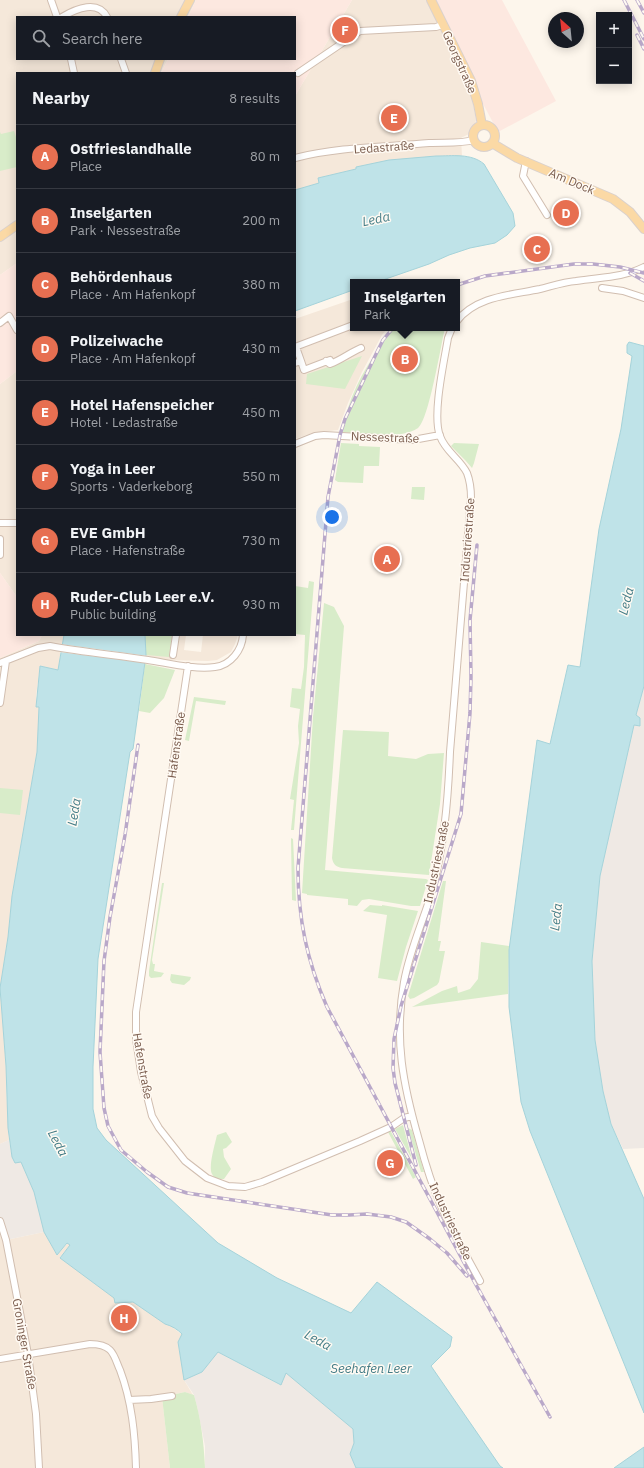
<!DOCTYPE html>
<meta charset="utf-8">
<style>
body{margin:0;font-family:"IBM Plex Sans",sans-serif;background:#20242c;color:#f1f3f6}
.controls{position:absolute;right:12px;top:12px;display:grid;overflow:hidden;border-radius:0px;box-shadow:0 2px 10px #0003}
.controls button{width:36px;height:36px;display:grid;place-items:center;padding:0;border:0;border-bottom:1px solid #363941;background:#171b24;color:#f1f3f6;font:20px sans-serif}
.compass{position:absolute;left:548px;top:12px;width:36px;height:36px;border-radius:50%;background:#171b24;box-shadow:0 2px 10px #0003;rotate:333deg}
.you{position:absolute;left:332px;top:517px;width:14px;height:14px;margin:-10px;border:3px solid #fff;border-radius:50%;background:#1a73e8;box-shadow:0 0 0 6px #1a73e833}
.badge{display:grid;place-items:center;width:26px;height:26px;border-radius:50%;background:#e76f51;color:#fff;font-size:13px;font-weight:700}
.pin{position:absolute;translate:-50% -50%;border:2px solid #fff;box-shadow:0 1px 4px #0006}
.popup{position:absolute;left:350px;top:279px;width:110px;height:52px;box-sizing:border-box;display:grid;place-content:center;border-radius:0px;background:#171b24;filter:drop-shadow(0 1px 3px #0005);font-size:13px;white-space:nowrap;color:#9ea1a6}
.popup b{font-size:15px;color:#f1f3f6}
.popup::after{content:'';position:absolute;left:50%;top:100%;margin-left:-8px;border:8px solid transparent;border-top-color:#171b24}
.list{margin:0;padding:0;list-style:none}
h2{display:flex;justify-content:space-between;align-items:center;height:52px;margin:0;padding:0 16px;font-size:17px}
h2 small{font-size:13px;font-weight:400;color:#9ea1a6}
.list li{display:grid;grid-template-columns:26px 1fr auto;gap:12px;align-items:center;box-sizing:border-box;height:64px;padding:0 16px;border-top:1px solid #363941}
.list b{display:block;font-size:15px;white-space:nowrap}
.list p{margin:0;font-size:13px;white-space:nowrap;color:#9ea1a6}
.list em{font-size:13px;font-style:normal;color:#9ea1a6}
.icon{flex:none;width:22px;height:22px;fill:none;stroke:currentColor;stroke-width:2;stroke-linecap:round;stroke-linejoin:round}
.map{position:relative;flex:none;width:644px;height:1468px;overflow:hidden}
.search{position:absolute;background:#171b24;box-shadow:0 2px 10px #0003;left:16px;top:16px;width:280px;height:44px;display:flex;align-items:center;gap:10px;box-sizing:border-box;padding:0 14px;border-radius:0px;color:#9ea1a6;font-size:15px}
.panel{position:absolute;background:#171b24;box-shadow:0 2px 10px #0003;left:16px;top:72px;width:280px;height:564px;border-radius:0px}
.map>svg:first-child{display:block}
.residential{fill:#f5e8da}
.commercial{fill:#fde8e0}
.industrial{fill:#efe9e4}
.green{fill:#d8ecc9}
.water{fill:#bfe3e8;stroke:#a5d3da}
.pier{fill:#fdf6ec}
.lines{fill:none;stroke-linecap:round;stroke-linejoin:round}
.minor-casing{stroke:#d1beb0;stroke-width:8}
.major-casing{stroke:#dad1cd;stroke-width:10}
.minor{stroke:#fff;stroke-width:6}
.major{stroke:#fbd9a5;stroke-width:8}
.rail-casing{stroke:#b9a8c9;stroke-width:3.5}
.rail{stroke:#fffaf3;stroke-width:2;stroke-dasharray:6;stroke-linecap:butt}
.labels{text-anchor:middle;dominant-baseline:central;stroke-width:3;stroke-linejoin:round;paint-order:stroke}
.street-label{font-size:12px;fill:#7a5c4d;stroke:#fffaf3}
.water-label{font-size:13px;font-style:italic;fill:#437c86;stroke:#fffaf3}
</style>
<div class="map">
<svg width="644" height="1468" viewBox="0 0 644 1468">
<rect width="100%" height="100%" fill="#fdf6ec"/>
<path class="residential" d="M0,0H196L188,17H17V59H168L161,73H17V263L0,275Z
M352,0H426L471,92L476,120L475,126L469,134L461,138L462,156H436L356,167V169L318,178L319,183L295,190V96Z
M353,299V328H388L382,335L362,372L348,403L338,430L312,433L295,439V319Z
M17,371V597L0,573V384Z
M42,635H186L184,650L201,652L203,635H238L235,644L231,652L217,660L208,661L167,660L61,649L58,670L40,666L36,696V707H39L37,752L12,896L8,937L0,988L6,1066V1088L9,1140L0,1144V658L39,641Z
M0,1220L6,1240L44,1232L57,1255L68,1243L70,1245L60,1257L131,1301H134L165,1324L170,1325L182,1335L178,1342L184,1380L193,1395L185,1392L162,1397L170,1468H0Z"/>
<path class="commercial" d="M196,0H352L295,96V73H161L168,59H295V17H188Z
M436,0H502L556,101L498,132L481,100L475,79Z
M17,263V371L0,384V275Z
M0,573L17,597V635H42L39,641L0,658Z"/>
<path class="industrial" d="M644,686V1148L623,1149L611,1124L603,1091L595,1040L592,961L600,876L634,725H640L636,715Z
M9,1140L12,1157L21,1162L34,1192L44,1232L6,1240L0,1221V1144Z
M218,1352L280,1385L286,1373L353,1429L354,1443L350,1454L356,1468H205V1446L197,1406L194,1395L184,1380L202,1372Z"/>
<path class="green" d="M14,131L17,140V167L0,171V132L1,134Z
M394,328H445C441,344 429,420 418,428C400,440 363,434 343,432C344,424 346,416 348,408C357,379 375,352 394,328Z
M362,356L345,389L306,384L307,374Z
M341,443L359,444V446L380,447L379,466H364L363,483L338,482L335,480Z
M454,443L479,444L474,463L472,468L465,460L451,446Z
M412,487H425L424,500L411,499Z
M309,581L314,582L294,830H291L294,800L290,799L299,743L298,726L300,709L290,707L292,688L301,689L304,667L305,635L295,634V586L308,588Z
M324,603L334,607L344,626L325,870L426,879L428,880L420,906H411L369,899L362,900L357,906L348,905V899L307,895V894L302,893L313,717Z
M145,635H172L169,657L146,655Z
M145,664L175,670L164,698L150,713L139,711Z
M194,697L226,701L225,705L196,701L189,741L185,740Z
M343,730L389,732L388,756L416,759L428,754L444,753L440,804L429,875L342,868C336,867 333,864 332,858Z
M0,788L23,790L20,815L0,813Z
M291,838L293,839L296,901L292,900Z
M443,881H446L438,941H441L439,951H445L439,982L437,985L414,998L410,999L408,996Z
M162,883H164L152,960L153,964H155L154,971L164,973L161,977L151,978L149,976V971Z
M370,905L382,906V905L418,911L406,947L397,981L378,978L387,915L363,911Z
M481,942L509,946L508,994L412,1007L442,991L457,986L458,993L470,989L478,979Z
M171,974L191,977L190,980L184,985L172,983L170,980Z
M403,1125L412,1159L395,1129Z
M408,1128L412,1130L424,1172H421Z
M390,1130L416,1177L413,1179L388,1132Z
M226,1132L232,1142L226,1148L223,1149L224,1157L231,1169L224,1179C219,1179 215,1179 212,1174C208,1167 215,1144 217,1135Z
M185,1392L194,1395C201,1419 204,1443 205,1468H170L162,1397Z"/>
<path class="water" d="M436,156C452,156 471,153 484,164L513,213L515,226L507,235L495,243L470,248L449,255L429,264L377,282H353V290L295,311V190L319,183L318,178L356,169V167L389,160Z
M629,342L644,346V686L636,715L640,718V726L634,725L600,876L592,961L595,1040L603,1091L611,1124L644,1199V1413L530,1131L521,1102L509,1007V950L537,740L550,744L568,665L580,667L599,529L621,429L632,356L627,353V345Z
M64,635H145L146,655L133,749L130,752L98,959L93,1067V1109L97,1128L106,1140L218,1243L277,1278L351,1313L377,1282L452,1337L450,1347L431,1366L500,1466L503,1468H356L350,1454L354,1443L353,1429L286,1373L281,1385L218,1352L202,1372L184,1380L178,1342L182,1334C177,1329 172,1326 165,1324L133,1302L115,1303L114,1298L60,1258L70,1245L67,1243L57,1255L44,1232L34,1192L21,1162L15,1163L12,1157L8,1128L6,1066L0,988L8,937L12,896L37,752L39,707H36L40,666L58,670Z
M644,1447V1468H614Z"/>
<path class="pier" d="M60,644L148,656L147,663L59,652Z"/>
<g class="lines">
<defs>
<path id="minor" d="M51,0L57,17
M62,17C77,8 98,0 107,17
M71,59L74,73
M121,59L126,73
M298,73L360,31L436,27L443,25
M295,158C338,147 384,147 429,143C444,142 459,144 474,140
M526,161L523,176L547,215
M602,288L623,291L644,298
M457,321C476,296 512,295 540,289C552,286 564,282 576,281C600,277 622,278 644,267
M0,323L9,316L17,330
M452,328L448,338C444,362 432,415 440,436C445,451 460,459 467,473C470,481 471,489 471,498L450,752C448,801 444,850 430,898C421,926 409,953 404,982C394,1039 403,1085 419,1140C425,1163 432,1186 442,1208C453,1233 467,1257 480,1281
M295,347L353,325
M301,361L304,370L330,360
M326,361L330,364C343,359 349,353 361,348
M295,363L301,361L296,347
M295,444L315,436L324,435L413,440L440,435
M0,523H17
M0,539V555
M173,655L176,635
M0,663L38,648L50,646C82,652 115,655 148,660C168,663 195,670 215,667C231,665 242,650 243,635
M188,666L136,1012V1039L141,1072L152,1116L159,1128L185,1161L207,1178L228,1186L245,1187L262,1182L360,1141L391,1127L404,1118L412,1116
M0,703L6,661
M0,1221L6,1240L28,1354L36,1414L39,1468
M0,1359L90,1344C97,1344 105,1345 110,1350C115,1355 117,1364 120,1370C132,1402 135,1434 136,1468
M129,1400L151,1399L172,1396"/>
<path id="major" d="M431,0L471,81L478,104L482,125
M181,17L190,0
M155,73L160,59
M473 136a11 11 0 1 1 22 0a11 11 0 1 1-22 0Z
M492,143L517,158L613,199L630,212L644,229
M0,237L17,225"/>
</defs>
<use href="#minor" class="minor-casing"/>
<use href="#major" class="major-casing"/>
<use href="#minor" class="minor"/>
<use href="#major" class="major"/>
<defs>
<path id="rail" d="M624,0L644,39
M637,0L644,13
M637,35L644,49
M630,273L644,281
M457,285L485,276L574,264H593L620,267L644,273
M393,328L383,340L377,352L345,419L340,435L328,497L298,868C298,919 307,961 327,1007L475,1283L550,1417
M138,745L125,835L110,917L104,961L100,1052L104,1108L108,1126L121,1150L147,1172L168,1187L187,1193L332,1215H349L367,1214L391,1217L406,1222L430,1239L447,1253L467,1276
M416,1165L395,1083L393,1068L394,1039L401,1006L461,814L470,713L471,677L470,620L477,545"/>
</defs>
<use href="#rail" class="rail-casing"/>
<use href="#rail" class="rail"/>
</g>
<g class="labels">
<g class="street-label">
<text transform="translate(460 62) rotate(66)">Georgstraße</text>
<text transform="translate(384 147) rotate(-4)">Ledastraße</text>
<text transform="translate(572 181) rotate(23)">Am Dock</text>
<text transform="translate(385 437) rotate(2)">Nessestraße</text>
<text transform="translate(467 540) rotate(-86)">Industriestraße</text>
<text transform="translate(176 745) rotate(-82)">Hafenstraße</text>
<text transform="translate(436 862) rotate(-78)">Industriestraße</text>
<text transform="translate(143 1066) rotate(80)">Hafenstraße</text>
<text transform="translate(451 1221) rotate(65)">Industriestraße</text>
<text transform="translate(25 1344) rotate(80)">Groninger Straße</text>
</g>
<g class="water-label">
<text transform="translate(376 219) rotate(-12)">Leda</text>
<text transform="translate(626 601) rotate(-76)">Leda</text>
<text transform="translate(74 812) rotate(-81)">Leda</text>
<text transform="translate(556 917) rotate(-84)">Leda</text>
<text transform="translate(58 1143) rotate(62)">Leda</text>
<text transform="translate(318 1340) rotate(29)">Leda</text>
<text x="371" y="1368">Seehafen Leer</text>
</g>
</g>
</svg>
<div class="controls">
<button>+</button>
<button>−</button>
</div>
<svg class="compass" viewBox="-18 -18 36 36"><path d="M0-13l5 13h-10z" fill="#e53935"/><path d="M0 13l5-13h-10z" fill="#9ea1a6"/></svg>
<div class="you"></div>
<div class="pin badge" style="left:387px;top:559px">A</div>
<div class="pin badge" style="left:405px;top:359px">B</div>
<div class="popup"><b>Inselgarten</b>Park</div>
<div class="pin badge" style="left:537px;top:249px">C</div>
<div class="pin badge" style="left:566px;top:213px">D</div>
<div class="pin badge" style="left:394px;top:118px">E</div>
<div class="pin badge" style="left:345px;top:30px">F</div>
<div class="pin badge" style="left:390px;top:1163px">G</div>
<div class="pin badge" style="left:124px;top:1318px">H</div>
<div class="search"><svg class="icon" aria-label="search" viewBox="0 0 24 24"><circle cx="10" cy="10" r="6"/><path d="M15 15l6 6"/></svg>Search here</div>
<section class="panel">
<h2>Nearby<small>8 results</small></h2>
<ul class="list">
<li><span class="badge">A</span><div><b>Ostfrieslandhalle</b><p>Place</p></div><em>80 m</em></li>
<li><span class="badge">B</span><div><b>Inselgarten</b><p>Park · Nessestraße</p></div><em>200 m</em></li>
<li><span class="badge">C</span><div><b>Behördenhaus</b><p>Place · Am Hafenkopf</p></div><em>380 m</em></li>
<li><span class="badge">D</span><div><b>Polizeiwache</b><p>Place · Am Hafenkopf</p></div><em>430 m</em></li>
<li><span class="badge">E</span><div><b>Hotel Hafenspeicher</b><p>Hotel · Ledastraße</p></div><em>450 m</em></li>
<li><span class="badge">F</span><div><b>Yoga in Leer</b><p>Sports · Vaderkeborg</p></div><em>550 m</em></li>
<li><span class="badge">G</span><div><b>EVE GmbH</b><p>Place · Hafenstraße</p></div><em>730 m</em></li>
<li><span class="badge">H</span><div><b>Ruder-Club Leer e.V.</b><p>Public building</p></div><em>930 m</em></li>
</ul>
</section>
</div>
